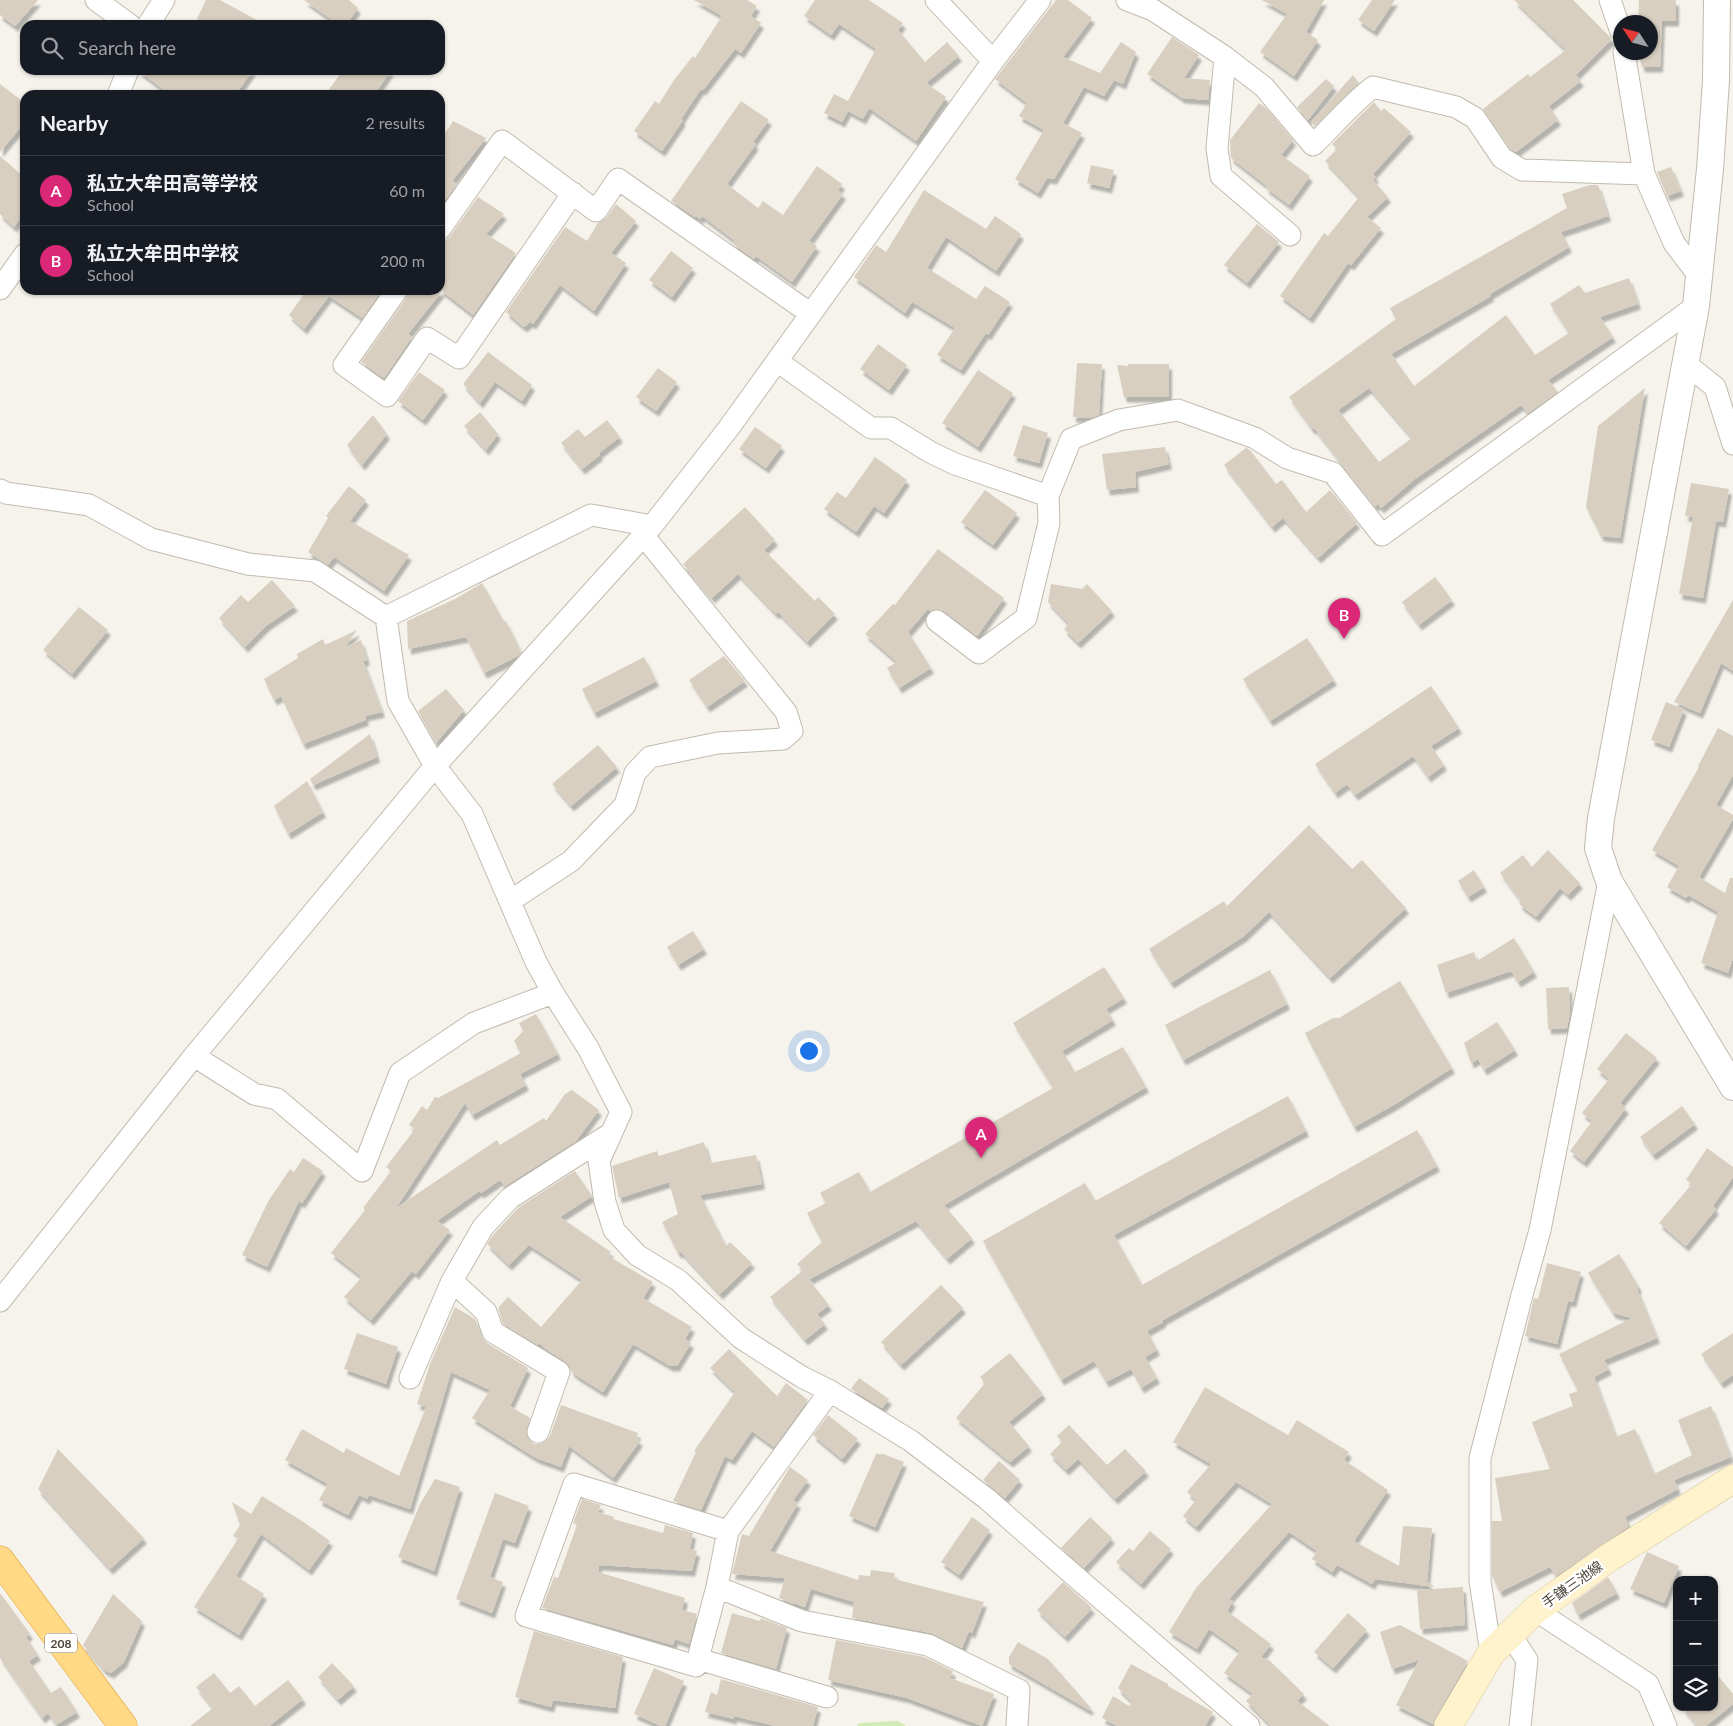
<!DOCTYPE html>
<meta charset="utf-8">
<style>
body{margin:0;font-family:Lato,"Noto Sans JP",sans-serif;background:#20242c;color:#f1f3f6}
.controls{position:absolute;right:15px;bottom:15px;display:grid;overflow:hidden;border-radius:10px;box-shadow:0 1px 4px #0004}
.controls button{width:45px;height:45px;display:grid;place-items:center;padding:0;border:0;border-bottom:1px solid #363941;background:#171b24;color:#f1f3f6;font:25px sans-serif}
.compass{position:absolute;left:1613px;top:15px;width:45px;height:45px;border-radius:50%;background:#171b24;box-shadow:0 1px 4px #0004;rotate:306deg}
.you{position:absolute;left:808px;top:1050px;width:18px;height:18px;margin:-12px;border:4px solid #fff;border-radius:50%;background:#1a73e8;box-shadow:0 0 0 8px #1a73e833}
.badge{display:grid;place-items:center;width:32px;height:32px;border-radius:50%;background:#db2777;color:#fff;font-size:16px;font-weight:700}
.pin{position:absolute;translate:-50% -41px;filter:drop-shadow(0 1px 2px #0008)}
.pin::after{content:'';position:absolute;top:26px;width:18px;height:15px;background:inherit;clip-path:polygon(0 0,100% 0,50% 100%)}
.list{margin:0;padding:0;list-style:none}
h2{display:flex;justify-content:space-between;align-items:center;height:65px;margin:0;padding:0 20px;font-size:21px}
h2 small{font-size:16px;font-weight:400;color:#9ea1a6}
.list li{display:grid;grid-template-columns:32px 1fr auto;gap:15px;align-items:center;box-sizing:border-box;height:70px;padding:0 20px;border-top:1px solid #363941}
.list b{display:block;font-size:19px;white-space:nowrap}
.list p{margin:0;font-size:16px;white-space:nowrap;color:#9ea1a6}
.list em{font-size:16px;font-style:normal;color:#9ea1a6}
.icon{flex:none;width:28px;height:28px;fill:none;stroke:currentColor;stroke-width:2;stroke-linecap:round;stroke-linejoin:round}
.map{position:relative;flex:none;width:1733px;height:1726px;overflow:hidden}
.search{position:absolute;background:#171b24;box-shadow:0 1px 4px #0004;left:20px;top:20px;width:425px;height:55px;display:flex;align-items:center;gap:12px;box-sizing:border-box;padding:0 18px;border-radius:15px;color:#9ea1a6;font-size:19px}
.panel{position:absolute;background:#171b24;box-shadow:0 1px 4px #0004;left:20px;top:90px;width:425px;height:205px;border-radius:15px}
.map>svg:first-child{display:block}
.forest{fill:url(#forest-firs)}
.building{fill:#d8cfc1;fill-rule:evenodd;filter:url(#shadow)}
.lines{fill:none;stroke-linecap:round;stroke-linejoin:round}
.minor-casing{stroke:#c2bbae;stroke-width:23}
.tertiary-casing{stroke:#c2bbae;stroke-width:28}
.secondary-casing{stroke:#d6c79b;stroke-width:29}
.trunk-casing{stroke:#e0a43c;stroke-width:29}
.minor{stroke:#fff;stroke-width:21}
.tertiary{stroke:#fff;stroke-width:26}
.secondary{stroke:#fff3cd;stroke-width:28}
.trunk{stroke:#ffd985;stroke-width:28}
.labels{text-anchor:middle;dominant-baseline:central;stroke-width:4.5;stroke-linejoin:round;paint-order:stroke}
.shield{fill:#fff;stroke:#817c74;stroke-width:1}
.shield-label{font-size:12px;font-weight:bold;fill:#4b4439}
.street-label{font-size:14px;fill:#4b4439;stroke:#fff}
</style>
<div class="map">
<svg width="1733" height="1726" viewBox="0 0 1733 1726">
<defs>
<pattern id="forest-firs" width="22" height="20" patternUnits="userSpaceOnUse" patternTransform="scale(1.25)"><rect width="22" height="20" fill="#d2eab5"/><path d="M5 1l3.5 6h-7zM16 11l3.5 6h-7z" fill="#b6ca9c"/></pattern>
<filter id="shadow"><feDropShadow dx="3" dy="5.5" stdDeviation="1" flood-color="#0004"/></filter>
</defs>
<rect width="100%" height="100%" fill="#f6f3ec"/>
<path class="forest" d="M898,1721L906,1726H857L859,1723Z"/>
<path class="building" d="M0,0H38L15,26L0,15Z
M206,0H220L266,25H194Z
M304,0H349L358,8L346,25H339Z
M694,0H747L757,6L751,16L761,23L741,53L735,49L703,90L701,89L681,119L683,120L662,151L634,131L655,101L659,104L674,80L693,56L695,58L722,16Z
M815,0H869L903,23L898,30L925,62L947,42L959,56L926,83L946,97L916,141L869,108L863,119L848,111L842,122L824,113L834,94L848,101L876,49L839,24L831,35L804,16Z
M1056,0H1068L1092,18L1063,57L1100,73L1121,42L1136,52L1123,84L1114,80L1104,96L1084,87L1063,123L1082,133L1054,179L1047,178L1038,193L1015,179L1044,130L1019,116L1027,103L995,79Z
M1262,0H1324L1306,32L1318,40L1294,76L1260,52L1287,14Z
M1372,0H1395L1374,31L1358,20Z
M1514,0H1573L1612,39L1576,75L1581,81L1549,106L1558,120L1516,152L1511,149L1483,109L1528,74L1530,77L1566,50Z
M1639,0H1676V21H1662L1660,67H1642L1638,52H1650V22H1638Z
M1172,37L1199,55L1184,78L1210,80L1208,100L1182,98L1147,74Z
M140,70H253L235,95H171L140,72Z
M343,70H391L374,95H325Z
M1353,75L1359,83L1315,126L1311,122Z
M1326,79L1334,86L1308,120L1297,107Z
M0,84L25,103V122L0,152Z
M741,101L769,120L753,142L756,144L727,184L758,208L763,201L783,215L817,166L842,184L838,190L843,194L809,241L817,246L792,282L756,256L754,259L733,244L735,241L702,216L700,219L696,216L695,217L671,201Z
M1374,102L1381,111L1384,108L1411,132L1373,174L1376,177L1373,180L1388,197L1367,217L1381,228L1351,265L1348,263L1310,318L1280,296L1324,233L1328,236L1359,197L1325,161L1337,149L1332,144Z
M1259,103L1266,108L1293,140L1281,155L1310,176L1289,205L1266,188L1267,186L1231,158L1230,140Z
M453,121L486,138L452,181L457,184L440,207V141Z
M0,156L25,178V212L14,227L0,214Z
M1091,165L1114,170L1109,188L1087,183Z
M1671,167L1681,191L1667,196L1657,172Z
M1590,185H1598L1608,216L1561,232L1569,247L1490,294L1491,296L1391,354L1414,386L1506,315L1535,355L1569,333L1550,304L1579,285L1585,293L1629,278L1638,304L1600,317L1613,337L1548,380L1558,392L1528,413L1521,405L1415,479L1381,508L1378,504L1375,506L1314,428L1312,429L1289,397L1396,319L1390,308L1567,208L1562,194ZM1369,388L1412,438L1379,462L1338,410Z
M924,190L986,229L995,216L1021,234L996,271L946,237L927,268L976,299L985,286L1010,302L988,335L986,333L961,370L937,355L955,328L912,302L905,313L854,277L876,245L886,252Z
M478,197L504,214L486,234L516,253L473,315L442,291L408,334L412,337L384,378L361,362L407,297L409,290H441L440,241L446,240L450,236Z
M616,204L636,221L611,253L626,263L594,311L560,285L533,324L530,322L524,327L506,312L565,227L587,241L598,223L606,218Z
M1257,224L1279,242L1247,283L1224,265Z
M671,251L693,268L672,297L649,280Z
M307,290H382L362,318L329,296L304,329L289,315Z
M878,344L907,365L889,390L860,369Z
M488,352L532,385L522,401L495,382L480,403L463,384Z
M1077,363L1102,364L1099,415L1090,418L1073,417Z
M1128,364H1169V397H1124L1117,365L1128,366Z
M658,368L677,382L656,411L636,397Z
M978,370L1013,393L978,447L942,423Z
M419,372L445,390L423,420L398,401Z
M1645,388L1620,538L1601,536L1586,507L1598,426Z
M480,412L498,434L486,450L464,426Z
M373,415L387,434L362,465L347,445Z
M607,420L620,437L599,453L600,455L582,469L561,443L578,429L585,437Z
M1023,425L1048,433L1039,463L1013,456Z
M755,427L782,446L766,468L739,449Z
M1165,447L1169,464L1135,472L1136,487L1107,490L1102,454Z
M1246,448L1250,450L1276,484L1282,480L1306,512L1330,490L1357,523L1318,558L1283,518L1272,527L1224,465Z
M875,457L907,480L884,513L874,506L856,532L824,509L837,492L846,498Z
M1691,483L1729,489L1723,522L1716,521L1703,598L1679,594L1693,517L1685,516Z
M349,486L366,500L350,521L409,555L384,591L334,557L328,565L308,552L328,518L326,516Z
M985,490L1017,513L993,545L961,522Z
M745,507L775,540L764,550L815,601L818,597L835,614L807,642L778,612L776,614L738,574L712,598L683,564Z
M938,549L1004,598L977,636L944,611L938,609L930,611L928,609L908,632L931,668L899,688L887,668L897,662L865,634L893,604L895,605Z
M1435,577L1452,600L1419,625L1402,602Z
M272,580L295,606L267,625L245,647L219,618L241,595L248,602Z
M482,583L504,622L506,621L521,652L518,656L484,673L466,637L408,649L407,621L455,599Z
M1051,584L1082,589L1087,584L1112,611L1078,643L1064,629L1069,624L1048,602Z
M1733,600V671L1721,663L1700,713L1674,702Z
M79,607L108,630L72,674L43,650Z
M357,630L345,647L361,640L367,660L363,661L382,712L365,716L366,720L303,744L281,696L274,700L264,679L298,658L297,654L323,639L325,645Z
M1307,638L1334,680L1270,721L1243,679Z
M724,656L745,681L707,707L689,680Z
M644,657L656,681L594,713L582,689Z
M1431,686L1459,728L1431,746L1444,765L1428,777L1413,756L1355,795L1347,784L1335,793L1315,764Z
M446,689L464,710L436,743L418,711Z
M1666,702L1684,709L1669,747L1651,740Z
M1718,728L1733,736V775L1716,805L1733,815V819L1699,877L1725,893L1730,878H1733V958L1728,973L1701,963L1718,912L1688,895L1686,898L1667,887L1679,866L1652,850L1699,767L1698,766Z
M370,734L377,757L313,785L310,779Z
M598,745L617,767L571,806L552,784Z
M307,781L323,812L288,834L274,806Z
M1309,825L1352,869L1362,860L1406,908L1330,978L1269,912L1244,936L1171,983L1149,949L1224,901L1227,906Z
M1548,850L1580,883L1568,895L1560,888L1536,917L1519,904L1521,901L1500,873L1523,855L1532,867Z
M1474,870L1484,887L1468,897L1458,881Z
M693,931L704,949L678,965L667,947Z
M1514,938L1534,972L1518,982L1511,971L1446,993L1437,965L1474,952L1477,961Z
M1104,967L1124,998L1106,1009L1113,1020L1062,1051L1075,1072L1123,1047L1146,1087L944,1205L972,1238L947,1259L916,1221L810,1279L797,1264L822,1242L807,1213L826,1203L820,1193L859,1172L870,1192L1053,1088L1013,1023Z
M1270,970L1287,1004L1183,1060L1165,1025Z
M1400,981L1452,1068L1392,1106L1354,1127L1305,1033L1333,1018H1339Z
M1569,987L1570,1013L1567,1028L1548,1029L1546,988Z
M536,1014L558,1054L520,1074L526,1085L472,1115L465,1103L396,1208L497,1140L500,1145L544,1118L546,1121L565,1094L572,1090L599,1110L576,1141L505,1186L500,1180L481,1193L479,1191L437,1221L450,1230L416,1274L412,1271L371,1320L344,1297L362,1277L331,1253L365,1210L363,1208L391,1171L386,1167L415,1129L409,1125L422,1106L427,1110L435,1097L438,1098L521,1053L514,1041L523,1031L519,1023Z
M1497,1022L1515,1050L1484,1070L1478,1059L1471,1063L1464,1043Z
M1626,1033L1657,1058L1620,1103L1626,1108L1584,1162L1570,1151L1592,1121L1582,1113L1609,1079L1597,1069Z
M1288,1096L1306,1131L1114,1235L1142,1285L1417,1130L1437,1166L1163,1320V1322L1147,1331L1157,1350L1145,1357L1157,1378L1141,1388L1131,1369L1106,1382L1094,1361L1061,1380L983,1241L1085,1183L1095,1201Z
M1682,1106L1695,1124L1653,1155L1640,1137Z
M704,1142L710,1163L756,1155L762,1184L700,1195L726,1246L730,1242L752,1263L720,1294L681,1252L678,1253L662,1222L678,1214L669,1182L619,1198L612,1166L657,1151L659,1156Z
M1707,1148L1733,1167V1177L1713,1206L1716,1209L1686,1246L1659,1223L1692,1184L1686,1180Z
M303,1158L323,1171L302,1203L299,1201L267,1267L242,1255L269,1200L290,1169L294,1172Z
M575,1171L592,1196L560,1217L611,1252L608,1256L653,1282L643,1298L692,1327L685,1339L691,1343L677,1366H670L633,1344L603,1392L577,1376L571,1371L570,1366L566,1362L549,1351L539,1343L538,1345L503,1324L498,1308L508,1297L541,1327L582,1280L529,1245L509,1265L487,1244L493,1235L519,1207Z
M1619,1254L1639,1287L1637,1289L1657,1338L1604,1360L1609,1369L1594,1377L1616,1437L1635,1429L1654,1474L1692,1455L1678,1420L1711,1406L1731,1457L1674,1480L1678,1489L1625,1517L1628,1523V1527L1556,1576L1550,1567L1500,1592L1492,1576V1521H1502L1495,1478L1550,1469L1532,1422L1573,1406L1569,1394L1578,1391L1559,1354L1632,1318L1613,1313L1588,1273Z
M1547,1263L1581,1272L1573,1302L1568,1301L1557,1344L1525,1336L1534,1298L1538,1299Z
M802,1271L829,1305L817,1314L825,1324L805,1340L770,1297Z
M941,1285L963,1308L901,1365L881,1342Z
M455,1307L475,1319L481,1336L487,1343L528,1368L510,1406L530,1418L526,1434L529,1440L534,1444H540L546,1441L550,1436L561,1405L638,1433L636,1438L640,1441L613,1478L569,1446L561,1467L536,1458L472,1418L490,1390L451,1372L410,1509L369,1495L367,1499L359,1495L348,1515L319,1500L328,1484L285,1460L302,1429L344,1453L346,1448L399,1476L426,1407L417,1404L430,1364Z
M357,1333L398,1347L386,1384L344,1369Z
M1733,1333V1375L1721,1383L1701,1354Z
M729,1349L777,1396L786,1383L808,1400L774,1447L752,1431L732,1460L725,1456L701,1510L673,1501L696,1452L694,1451L735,1392L710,1368Z
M1010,1353L1043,1394L1009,1422L1029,1446L1010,1462L956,1418L985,1383L980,1377Z
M859,1378L889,1399L882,1408L851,1389Z
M1205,1387L1288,1435L1297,1420L1349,1452L1344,1460L1388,1490L1354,1541L1399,1566L1403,1526L1432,1528L1427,1582L1435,1587L1375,1579L1372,1584L1337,1565L1332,1572L1312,1559L1317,1551L1289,1532L1229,1599L1233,1601L1227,1611L1271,1644L1261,1657L1270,1661L1304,1694L1297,1701L1330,1726H1271L1246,1701L1253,1694L1224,1673L1240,1651L1209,1629L1197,1649L1169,1632L1196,1588L1272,1504L1236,1482L1196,1527L1183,1516L1196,1500L1187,1492L1211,1464L1173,1442Z
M828,1415L858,1439L842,1459L813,1435Z
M1069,1425L1107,1465L1125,1449L1146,1471L1115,1499L1078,1459L1066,1470L1050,1454L1062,1442L1057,1436Z
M58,1449L144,1538L110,1569L38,1489Z
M876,1454H883L904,1462L875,1527L849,1516Z
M999,1461L1020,1480L1005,1498L983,1480Z
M790,1467L808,1480L793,1500L798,1503L770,1551L858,1580L859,1575L870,1576L871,1570L895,1573L894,1579L984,1602L972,1633L969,1631L962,1648L931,1633L852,1618L854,1602L811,1589L805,1607L794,1603V1604L779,1598L785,1578L732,1574L742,1534L749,1536Z
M435,1479L460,1487L434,1571L398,1557L420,1504Z
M495,1493L529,1506L515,1543L503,1539L490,1577L503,1582L492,1613L456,1599Z
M262,1496L305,1523L330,1541L309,1570L261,1534L236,1576L264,1594L239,1635L194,1607L238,1539L233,1536L240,1525L232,1502L251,1514Z
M582,1499L601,1505L598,1512L614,1517L613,1519L663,1533L665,1525L693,1533L690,1549L697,1551L692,1571L599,1565L598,1572L685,1598L682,1610L697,1614L689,1644L675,1639L673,1645L542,1608L554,1577L558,1578L577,1525L573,1523Z
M972,1517L990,1530L959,1575L941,1562Z
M1090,1517L1112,1538L1084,1568L1061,1548Z
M1150,1531L1171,1549L1141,1584L1116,1562L1129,1548L1133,1551Z
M1647,1552L1679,1566L1664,1603L1630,1589Z
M1608,1577L1617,1593L1578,1615L1572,1603Z
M1063,1582L1092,1608L1065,1637L1037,1610Z
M1463,1587L1465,1625L1420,1629L1417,1590Z
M0,1593L30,1634L26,1637L38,1655L29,1661L51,1693L61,1687L77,1712L56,1725L48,1713L42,1718L0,1658Z
M113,1594L142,1621L124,1662L111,1673L104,1670L83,1645Z
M732,1613L760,1621L761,1618L763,1619L787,1628L776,1669L721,1653Z
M1348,1613L1367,1630L1333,1668L1314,1652Z
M1400,1625L1468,1661L1435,1718L1433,1724L1396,1705L1419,1660L1392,1669L1380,1632Z
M534,1631L623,1657L615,1708L553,1700L551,1707L515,1697Z
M836,1640L924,1657L953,1671L950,1678L994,1694L982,1726L907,1698L828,1680Z
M1018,1642L1048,1659L1091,1708L1089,1710L1009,1664V1657Z
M332,1663L354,1686L338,1700L318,1677Z
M1131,1664L1168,1684V1686L1213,1712L1205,1726H1117L1102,1718L1113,1696L1129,1706L1132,1702L1118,1688Z
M654,1668L684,1681L665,1726H661L634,1714Z
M1714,1671L1733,1694V1704L1706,1726H1697L1682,1707H1714Z
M214,1673L230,1693L239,1686L255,1706L288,1680L303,1699L269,1726H190L213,1708L196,1687Z
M721,1679L818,1707L813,1726H775L734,1716V1719L705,1712L711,1692L717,1695Z"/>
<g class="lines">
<defs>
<path id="minor" d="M96,0L130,25
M936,0L993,61
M1127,0L1153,10L1225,57L1264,87L1313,145C1333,126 1351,104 1373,87L1456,107L1475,118L1502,158L1522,170L1644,174
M1610,0L1620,29
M148,25L164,0
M1624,52L1644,174L1674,243L1699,276
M1225,57L1217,148L1221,176L1290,235
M118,95L128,70
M440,229L502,141L596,211L618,179L811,314
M0,289L25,254
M397,290L344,365L387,396L427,338L459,358L573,193
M777,361L871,428H891L930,452L955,464L1048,496L1071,439L1119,420L1178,410L1255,438L1287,458L1333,473L1382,535L1696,306
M1686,364L1715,387L1733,444
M0,490L6,493L89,505L151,539L248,564L315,571L386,617L591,515L652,526
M386,617L398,701L435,766L472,814L536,962L553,993L588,1048L621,1112L599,1161L605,1202L614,1230L637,1255L678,1280L741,1338L802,1377L830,1391L911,1441L987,1499L1069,1571L1249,1726
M937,621L979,653L1026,618L1049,523L1048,496
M510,901L571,861L625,805L635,773L650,757L718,743L783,739L792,731L786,712L643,535
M194,1056L254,1094L277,1099L362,1171L400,1073L474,1023L553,993
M452,1281L486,1312L493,1332L559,1372L538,1432
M0,1301L194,1056L435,766L652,526L728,429L993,61L1040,0
M410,1378L452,1281L483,1227L510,1198L610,1134
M574,1484L728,1531L717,1587L696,1666L526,1616Z
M728,1531L830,1391
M717,1587L802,1621L928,1645L1019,1690L1017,1726
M1535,1610L1648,1684L1666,1726
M1510,1634L1527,1660L1520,1726
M1491,1653L1480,1581V1458L1522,1295L1540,1230L1609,881
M698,1659L827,1697"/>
<path id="tertiary" d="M1717,0L1716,80L1710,169L1696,306L1601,818L1598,848L1609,881L1733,1087"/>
<path id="secondary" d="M1448,1726L1491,1653L1535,1610L1610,1557L1733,1479"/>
<path id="trunk" d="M0,1560L123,1726"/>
</defs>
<use href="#minor" class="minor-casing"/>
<use href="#tertiary" class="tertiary-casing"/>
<use href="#secondary" class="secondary-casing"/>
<use href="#trunk" class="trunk-casing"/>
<use href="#minor" class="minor"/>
<use href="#tertiary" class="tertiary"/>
<use href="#secondary" class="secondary"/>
<use href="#trunk" class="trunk"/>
</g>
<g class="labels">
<rect class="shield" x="45" y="1633.5" width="32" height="19" rx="4"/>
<g class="shield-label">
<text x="61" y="1643">208</text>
</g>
<g class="street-label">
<text transform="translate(1572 1584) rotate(-35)">手鎌三池線</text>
</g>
</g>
</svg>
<div class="controls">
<button>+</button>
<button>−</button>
<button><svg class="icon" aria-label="layers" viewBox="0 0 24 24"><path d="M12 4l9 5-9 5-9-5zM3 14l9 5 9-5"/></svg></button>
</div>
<svg class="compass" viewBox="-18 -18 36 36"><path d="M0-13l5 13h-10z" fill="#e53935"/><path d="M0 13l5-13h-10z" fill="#9ea1a6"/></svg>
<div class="you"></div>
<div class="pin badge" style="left:981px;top:1158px">A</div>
<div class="pin badge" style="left:1344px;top:639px">B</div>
<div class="search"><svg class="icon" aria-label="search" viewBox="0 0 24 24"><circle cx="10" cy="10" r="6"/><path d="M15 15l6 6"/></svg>Search here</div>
<section class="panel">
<h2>Nearby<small>2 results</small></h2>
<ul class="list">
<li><span class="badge">A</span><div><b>私立大牟田高等学校</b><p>School</p></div><em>60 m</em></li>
<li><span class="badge">B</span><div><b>私立大牟田中学校</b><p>School</p></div><em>200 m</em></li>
</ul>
</section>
</div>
